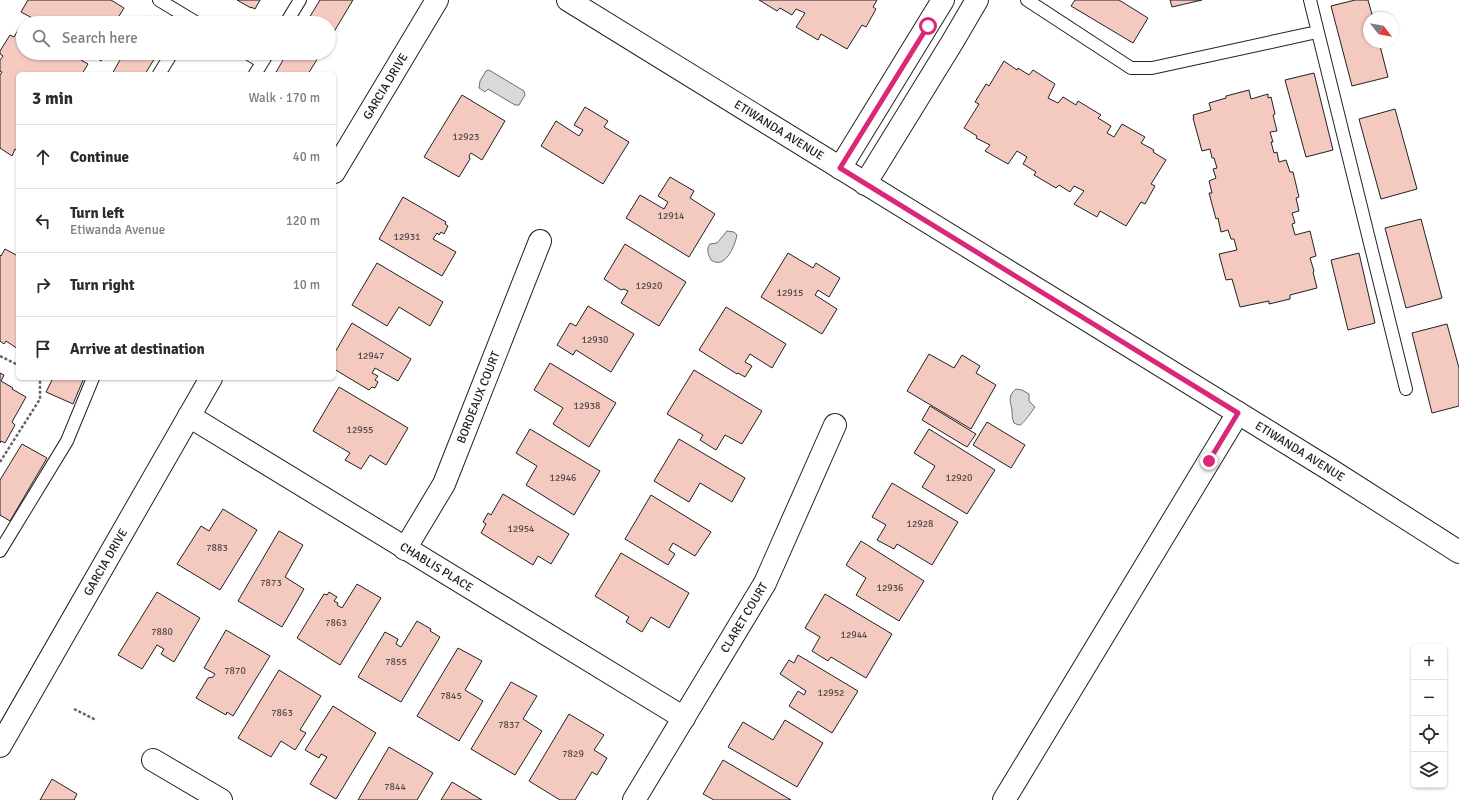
<!DOCTYPE html>
<meta charset="utf-8">
<style>
body{margin:0;font-family:Signika,sans-serif;background:#f2f2f3;color:#2b2b33}
.controls{position:absolute;right:12px;bottom:12px;display:grid;overflow:hidden;border-radius:6px;box-shadow:0 1px 3px #0004}
.controls button{width:36px;height:36px;display:grid;place-items:center;padding:0;border:0;border-bottom:1px solid #e1e1e2;background:#fff;color:#2b2b33;font:20px sans-serif}
.compass{position:absolute;left:1363px;top:12px;width:36px;height:36px;border-radius:50%;background:#fff;box-shadow:0 1px 3px #0004;rotate:121deg}
.stop{position:absolute;width:12px;height:12px;margin:-9px;border:3px solid #db2777;border-radius:50%;background:#fff}
.stop.end{background:#db2777;border-color:#fff;box-shadow:0 1px 4px #0008}
.list{margin:0;padding:0;list-style:none}
h2{display:flex;justify-content:space-between;align-items:center;height:52px;margin:0;padding:0 16px;font-size:17px}
h2 small{font-size:13px;font-weight:400;color:#7c7c81}
.list li{display:grid;grid-template-columns:26px 1fr auto;gap:12px;align-items:center;box-sizing:border-box;height:64px;padding:0 16px;border-top:1px solid #e1e1e2}
.list b{display:block;font-size:15px;white-space:nowrap}
.list p{margin:0;font-size:13px;white-space:nowrap;color:#7c7c81}
.list em{font-size:13px;font-style:normal;color:#7c7c81}
.icon{flex:none;width:22px;height:22px;fill:none;stroke:currentColor;stroke-width:2;stroke-linecap:round;stroke-linejoin:round}
.map{position:relative;flex:none;width:1459px;height:800px;overflow:hidden}
.search{position:absolute;background:#fff;box-shadow:0 1px 3px #0004;left:16px;top:16px;width:320px;height:44px;display:flex;align-items:center;gap:10px;box-sizing:border-box;padding:0 14px;border-radius:22px;color:#7c7c81;font-size:15px}
.panel{position:absolute;background:#fff;box-shadow:0 1px 3px #0004;left:16px;top:72px;width:320px;height:308px;border-radius:6px}
.map>svg:first-child{display:block}
.water{fill:#d9d9d9;stroke:#6f6f6f}
.building{fill:#f3c9c0;stroke:#222}
.lines{fill:none;stroke-linecap:round;stroke-linejoin:round}
.lane-casing{stroke:#222;stroke-width:14}
.street-casing{stroke:#222;stroke-width:24}
.secondary-casing{stroke:#222;stroke-width:24}
.path{stroke:#646464;stroke-width:2.5;stroke-dasharray:3 2;stroke-linecap:butt}
.lane{stroke:#fff;stroke-width:12}
.street{stroke:#fff;stroke-width:22}
.secondary{stroke:#fff;stroke-width:22}
.route{stroke:#db2777;stroke-width:5}
.labels{text-anchor:middle;dominant-baseline:central;stroke-width:3;stroke-linejoin:round;paint-order:stroke}
.number-label{font-size:10px;fill:#564c4a}
.street-label{font-size:12px;fill:#222;stroke:#fff}
</style>
<div class="map">
<svg width="1459" height="800" viewBox="0 0 1459 800">
<rect width="100%" height="100%" fill="#fff"/>
<path class="water" d="M489,70L524,91L525,95L519,105H515L488,89L485,92L479,88L480,81L486,71Z
M727,231L734,232L737,235C735,246 725,270 711,260C708,254 706,249 710,244L717,243Z
M1016,389L1022,390L1029,394V401L1035,407C1033,410 1023,424 1020,425C1018,425 1016,424 1014,423C1012,418 1012,415 1012,410C1010,401 1008,395 1016,389Z"/>
<path class="building" d="M28,0H111L124,8L116,21V23H31L34,19L21,12Z
M237,0H260L255,9L251,7V8Z
M320,0H353L329,40V23H306Z
M759,0H877L873,7L876,9L866,27L862,25L847,49L821,34L818,40L796,27L805,13L796,9L792,15L780,8L777,11Z
M1075,0H1119L1148,18L1133,43L1071,6Z
M1170,0H1202L1172,7Z
M1355,0H1368L1373,18H1369V42H1379L1388,77L1352,86L1331,6Z
M146,16L157,23H142Z
M21,25L23,26V53H86L81,60L88,64L82,74H18V151L15,149L12,156L0,148V75L2,72L0,71V60L3,56L0,54V51L10,35L14,37Z
M89,53H106L101,61Z
M124,53H158L145,74H112Z
M287,53H321L308,74H275Z
M1004,61L1017,70L1018,68L1029,75L1033,70L1055,84L1048,98L1058,103L1063,97L1076,105L1078,101L1101,115L1098,118L1111,126L1107,133L1114,137L1122,124L1145,137L1141,143L1154,150L1153,152L1166,160L1151,184L1155,186L1145,204L1141,202L1126,226L1100,211L1097,217L1074,204L1084,191L1074,186L1070,192L1059,185L1056,188L1034,175L1036,172L1023,164L1027,157L1017,151L1008,164L985,151L990,145L976,138L977,136L964,128L979,104L975,102L986,84L989,86Z
M1314,73L1333,150L1306,157L1285,80Z
M1249,90L1251,99L1268,94V98L1271,97L1275,114L1273,115L1277,131L1270,132L1273,142H1271L1274,153L1277,152L1279,162L1286,160L1290,172H1293L1299,197L1296,198L1299,211L1292,213L1295,223L1292,224L1295,235L1310,231L1316,256L1310,258L1314,271L1313,272L1317,288L1290,295V299L1269,304V301L1240,307L1232,279L1226,280L1219,254L1237,250L1234,239H1231L1228,230L1221,232L1218,218L1216,219L1209,193H1212L1209,181L1216,178L1213,169L1217,168L1214,158H1212L1210,149L1202,151L1193,118H1194L1193,115L1211,110L1209,103L1226,98V96Z
M462,95L505,121L482,160L471,153L469,156L470,159L459,177L424,157Z
M585,107L608,121L604,127L629,142L603,184L541,146L556,121L579,136L583,130L574,125Z
M1395,109L1417,189L1381,199L1359,119Z
M670,177L694,191L690,198L715,214L689,257L626,218L640,195L664,209L668,202L658,196Z
M403,197L446,222L445,224L448,226L444,234L441,232L439,235L437,233L433,239L456,252L442,276L379,239Z
M1421,219L1442,298L1406,308L1385,228Z
M625,244L686,282L659,326L621,303L628,291L624,289L621,290L604,279Z
M5,249L18,256V349L6,341L4,344L0,341V255L1,256Z
M788,253L813,268L816,263L840,278L829,297L818,290L815,295L837,309L822,334L761,297Z
M1359,253L1375,323L1348,330L1331,260Z
M377,263L443,302L430,326L399,307L387,326L352,305Z
M588,306L634,334L611,372L576,350L573,355L557,345L570,323L576,326Z
M726,307L786,344L772,368L750,354L745,362L752,366L745,377L738,373L737,374L699,350Z
M352,323L411,359L398,381L375,368L372,373L378,376L375,380L378,382L375,388L372,387L369,390L334,369V354Z
M1447,324L1459,368V406L1432,413L1412,333Z
M929,354L954,368L962,355L980,366L976,373L996,385L971,429L907,391Z
M550,363L616,403L589,447L553,424L563,408L534,390Z
M694,370L762,411L742,444L725,435L716,450L700,440L703,435L667,414Z
M0,373L4,375L1,381L13,388L12,389L26,397L12,422L15,425L5,443L1,441L0,443Z
M53,378H84L73,404L46,392Z
M339,387L408,428L386,465L370,455L361,469L345,460L350,453L313,431Z
M930,406L976,434L967,447L922,420Z
M987,422L1025,445L1011,468L973,445Z
M530,429L600,471L574,515L526,485L537,466L516,453Z
M929,429L995,470L967,514L922,487L935,466L914,453Z
M679,439L745,478L732,502L700,483L689,502L654,481Z
M22,444L47,458L10,521L0,515V480Z
M892,483L958,522L932,565L897,544L894,549L877,540L886,525L872,517Z
M503,494L569,534L551,564L538,556L533,565L481,533L486,524L483,522L488,513L491,515Z
M651,495L711,532L695,556L673,543L669,550L675,554L668,565L625,539Z
M223,509L257,530L220,590L177,564L201,526L209,531Z
M279,531L303,545L285,577L304,589L282,627L238,601Z
M861,541L924,581L899,621L856,595L866,578L846,565Z
M621,553L689,593L669,628L651,617L642,632L626,622L629,617L595,596Z
M357,584L381,598L340,665L297,638L324,594L327,595L329,592L337,597L334,601L338,603L337,605L342,608Z
M157,592L200,618L174,662L161,654L164,649L157,645L142,669L118,655Z
M825,594L892,634L866,678L831,657L828,661L812,651L820,637L805,628Z
M417,621L431,629L430,631L440,637L401,702L358,677L385,632L398,639L396,644L401,647Z
M226,630L270,656L233,716L227,712L226,715L196,698L208,678L213,677L215,674L204,668Z
M458,648L482,661L465,690L483,701L459,741L417,716Z
M798,655L858,691L832,733L789,706L798,691L804,695L806,691L780,674L789,660L794,663Z
M279,670L321,696L300,730L306,733L295,750L281,741L271,757L238,738Z
M511,682L537,696L523,719L542,731L515,775L471,749Z
M333,706L376,733L336,799L310,784L327,757L321,754L319,758L305,750Z
M569,714L604,735L594,750L607,758L597,775L592,772L575,800H560L529,781Z
M785,720L823,743L797,787L728,747L743,722L773,740Z
M389,747L433,773L417,800H358Z
M723,760L791,800H714L703,794Z
M52,779L77,794L74,800H40Z
M452,782L482,800H441Z"/>
<g class="lines">
<defs>
<path id="lane" d="M159,0L197,23
M1027,0L1131,68H1152L1317,32
M1310,0L1406,389
M286,23L300,0
M247,53L262,62
M159,74L172,53
M255,74L268,53
M0,551L67,441L93,378"/>
<g id="street">
<path d="M840,168L943,0"/>
<path id="s1" d="M334,172L437,0"/>
<path d="M865,184L953,41L977,0"/>
<path id="s2" d="M189,416L684,718"/>
<path id="s3" d="M405,549L444,484L540,241"/>
<path id="s4" d="M0,746L211,378"/>
<path d="M153,760L221,800"/>
<path id="s5" d="M634,800L765,583L835,425"/>
<path d="M1004,800L1238,413"/>
</g>
<g id="secondary">
<path id="s6" d="M568,0L1329,469L1459,552"/>
</g>
</defs>
<use href="#lane" class="lane-casing"/>
<use href="#street" class="street-casing"/>
<use href="#secondary" class="secondary-casing"/>
<path class="path" d="M0,356L18,365
M0,462L40,399V379L39,378
M74,709L96,720"/>
<use href="#lane" class="lane"/>
<use href="#street" class="street"/>
<use href="#secondary" class="secondary"/>
</g>
<g class="lines">
<path class="route" d="M928,26L840,168L1238,413L1209,461"/>
</g>
<g class="labels">
<g class="number-label">
<text x="466" y="137">12923</text>
<text x="671" y="216">12914</text>
<text x="407" y="237">12931</text>
<text x="649" y="286">12920</text>
<text x="790" y="293">12915</text>
<text x="595" y="340">12930</text>
<text x="371" y="356">12947</text>
<text x="587" y="406">12938</text>
<text x="360" y="430">12955</text>
<text x="563" y="478">12946</text>
<text x="959" y="478">12920</text>
<text x="920" y="524">12928</text>
<text x="521" y="529">12954</text>
<text x="217" y="548">7883</text>
<text x="271" y="583">7873</text>
<text x="890" y="588">12936</text>
<text x="336" y="623">7863</text>
<text x="162" y="632">7880</text>
<text x="854" y="635">12944</text>
<text x="396" y="662">7855</text>
<text x="235" y="671">7870</text>
<text x="831" y="693">12952</text>
<text x="451" y="696">7845</text>
<text x="282" y="713">7863</text>
<text x="509" y="725">7837</text>
<text x="573" y="754">7829</text>
<text x="395" y="787">7844</text>
</g>
<g class="street-label">
<text stroke="none"><textPath href="#s1" startOffset="100">GARCIA DRIVE</textPath></text>
<text stroke="none"><textPath href="#s6" startOffset="248">ETIWANDA AVENUE</textPath></text>
<text stroke="none"><textPath href="#s3" startOffset="169">BORDEAUX COURT</textPath></text>
<text stroke="none"><textPath href="#s6" startOffset="860">ETIWANDA AVENUE</textPath></text>
<text stroke="none"><textPath href="#s4" startOffset="212">GARCIA DRIVE</textPath></text>
<text stroke="none"><textPath href="#s2" startOffset="290">CHABLIS PLACE</textPath></text>
<text stroke="none"><textPath href="#s5" startOffset="213">CLARET COURT</textPath></text>
</g>
</g>
</svg>
<div class="controls">
<button>+</button>
<button>−</button>
<button><svg class="icon" aria-label="locate" viewBox="0 0 24 24"><circle cx="12" cy="12" r="6"/><path d="M12 2v4M12 18v4M2 12h4M18 12h4"/></svg></button>
<button><svg class="icon" aria-label="layers" viewBox="0 0 24 24"><path d="M12 4l9 5-9 5-9-5zM3 14l9 5 9-5"/></svg></button>
</div>
<svg class="compass" viewBox="-18 -18 36 36"><path d="M0-13l5 13h-10z" fill="#e53935"/><path d="M0 13l5-13h-10z" fill="#7c7c81"/></svg>
<div class="stop" style="left:928px;top:26px"></div>
<div class="stop end" style="left:1209px;top:461px"></div>
<div class="search"><svg class="icon" aria-label="search" viewBox="0 0 24 24"><circle cx="10" cy="10" r="6"/><path d="M15 15l6 6"/></svg>Search here</div>
<section class="panel">
<h2>3 min<small>Walk · 170 m</small></h2>
<ul class="list">
<li><svg class="icon" aria-label="ahead" viewBox="0 0 24 24"><path d="M12 20V5M6 11l6-6 6 6"/></svg><div><b>Continue</b></div><em>40 m</em></li>
<li><svg class="icon" aria-label="left" viewBox="0 0 24 24"><path d="M17 20v-9H6M10 6l-5 5 5 5"/></svg><div><b>Turn left</b><p>Etiwanda Avenue</p></div><em>120 m</em></li>
<li><svg class="icon" aria-label="right" viewBox="0 0 24 24"><path d="M7 20v-9h11M14 6l5 5-5 5"/></svg><div><b>Turn right</b></div><em>10 m</em></li>
<li><svg class="icon" aria-label="arrive" viewBox="0 0 24 24"><path d="M6 21V4h12l-3 4 3 4H6"/></svg><div><b>Arrive at destination</b></div></li>
</ul>
</section>
</div>
